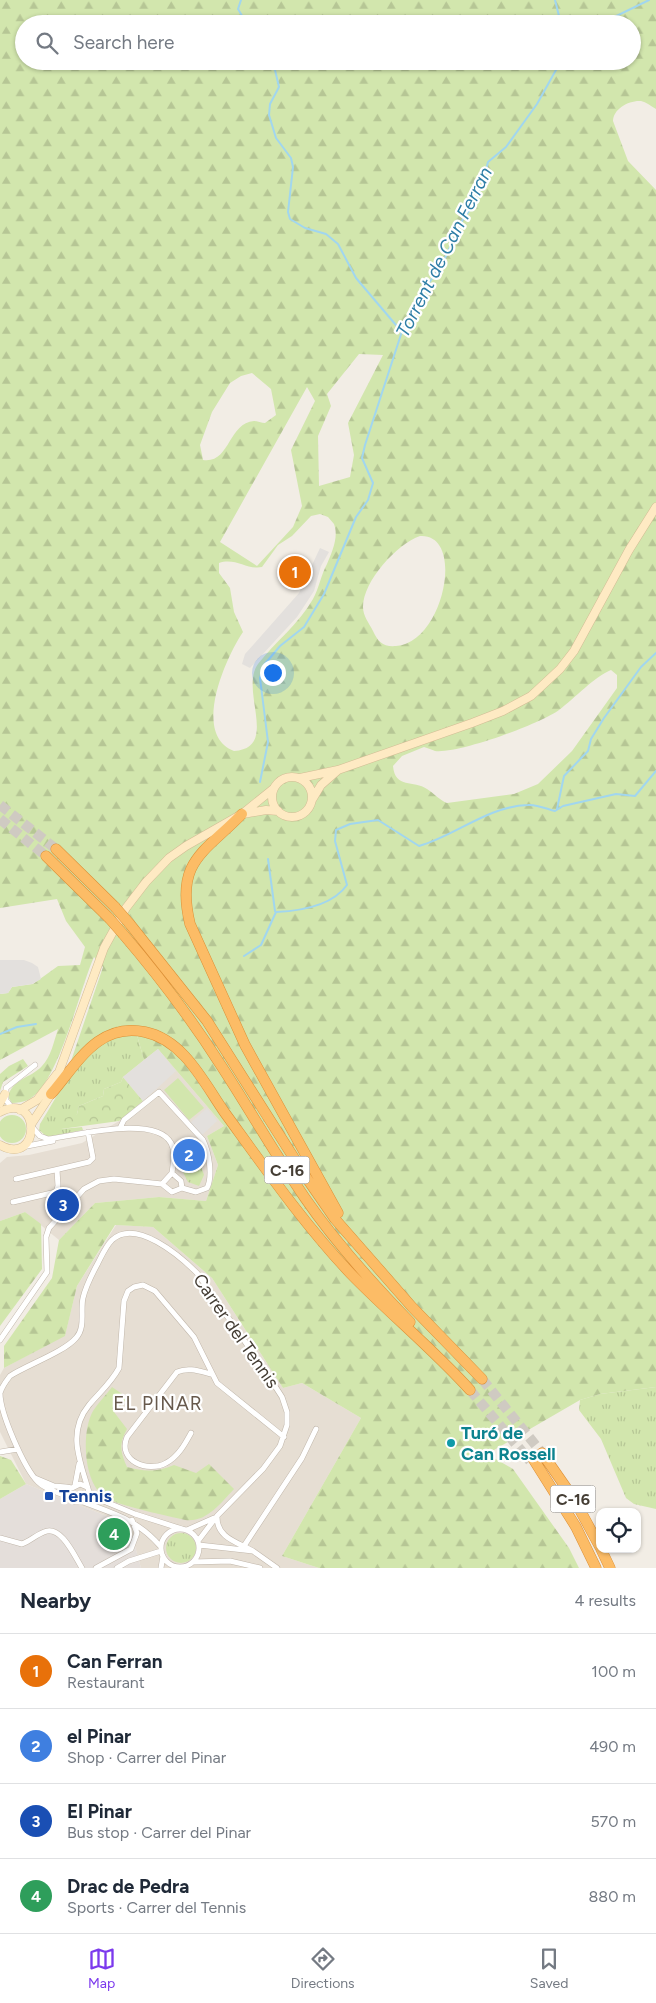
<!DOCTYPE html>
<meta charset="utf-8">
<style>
body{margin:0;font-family:Figtree,sans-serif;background:#f6f6f7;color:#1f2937}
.controls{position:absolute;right:15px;bottom:15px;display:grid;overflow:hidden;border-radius:10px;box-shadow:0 1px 4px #0004}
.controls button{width:45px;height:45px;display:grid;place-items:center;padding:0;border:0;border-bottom:1px solid #e0e1e3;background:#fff;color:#1f2937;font:25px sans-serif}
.you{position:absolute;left:272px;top:672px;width:18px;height:18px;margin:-12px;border:4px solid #fff;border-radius:50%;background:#1a73e8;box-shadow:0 0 0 8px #1a73e833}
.badge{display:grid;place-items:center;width:32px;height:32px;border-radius:50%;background:#7c3aed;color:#fff;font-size:16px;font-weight:700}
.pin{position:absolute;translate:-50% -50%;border:2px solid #fff;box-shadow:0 1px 5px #0006}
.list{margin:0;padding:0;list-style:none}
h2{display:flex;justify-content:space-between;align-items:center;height:65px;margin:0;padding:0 20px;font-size:21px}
h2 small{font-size:16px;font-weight:400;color:#747a83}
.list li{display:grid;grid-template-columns:32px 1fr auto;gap:15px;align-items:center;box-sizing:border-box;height:75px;padding:0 20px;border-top:1px solid #e0e1e3}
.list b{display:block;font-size:19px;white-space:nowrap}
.list p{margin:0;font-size:16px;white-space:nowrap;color:#747a83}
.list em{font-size:16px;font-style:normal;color:#747a83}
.icon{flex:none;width:28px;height:28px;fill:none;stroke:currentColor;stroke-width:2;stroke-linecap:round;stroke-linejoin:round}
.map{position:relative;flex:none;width:656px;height:1568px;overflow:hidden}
.search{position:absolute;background:#fff;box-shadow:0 1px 4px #0004;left:15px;right:15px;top:15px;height:55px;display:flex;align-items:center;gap:12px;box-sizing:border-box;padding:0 18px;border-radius:28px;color:#747a83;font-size:19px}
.sheet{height:365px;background:#fff}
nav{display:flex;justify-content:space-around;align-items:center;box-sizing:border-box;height:70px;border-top:1px solid #e0e1e3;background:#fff;font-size:14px;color:#747a83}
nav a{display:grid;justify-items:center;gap:2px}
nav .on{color:#7c3aed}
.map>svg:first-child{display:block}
.residential{fill:#e6ded3}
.industrial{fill:#e4deda}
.grass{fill:url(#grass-tufts)}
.forest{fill:url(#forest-firs);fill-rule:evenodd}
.park{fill:url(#park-crowns)}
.garden{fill:#d2e6ad}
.parking{fill:#e3e0dd}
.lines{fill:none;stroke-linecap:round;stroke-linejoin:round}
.stream{stroke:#a1d6ef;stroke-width:2}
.highway-tunnel{stroke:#cfcac2;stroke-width:10;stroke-dasharray:10 5;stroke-linecap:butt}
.street-casing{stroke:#c0b6aa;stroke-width:6}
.secondary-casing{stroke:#d2bc95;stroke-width:9}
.highway-casing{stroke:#db8f36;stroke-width:11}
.street{stroke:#fff;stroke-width:5}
.secondary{stroke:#feeac3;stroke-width:8}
.highway{stroke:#fcbc66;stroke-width:10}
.highway-bridge-casing{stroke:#db8f36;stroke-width:11;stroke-linecap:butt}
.highway-bridge{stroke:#fcbc66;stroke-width:10}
.culture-dot{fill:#0f9aa8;stroke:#fff;stroke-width:2}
.transit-dot{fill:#1a4fb4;stroke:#fff;stroke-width:2}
.labels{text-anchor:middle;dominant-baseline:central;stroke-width:4.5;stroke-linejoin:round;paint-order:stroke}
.shield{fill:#fff;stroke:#7c7771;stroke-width:1}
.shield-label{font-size:16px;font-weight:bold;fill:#443d34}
.street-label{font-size:18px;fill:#443d34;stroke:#fff}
.culture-label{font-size:18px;font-weight:bold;fill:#0d838f;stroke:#fff;text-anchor:start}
.transit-label{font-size:18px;font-weight:bold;fill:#164399;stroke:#fff;text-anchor:start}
.water-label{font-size:19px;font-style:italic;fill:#2e7ea6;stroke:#fff}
.neighbourhood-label{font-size:19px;letter-spacing:1px;fill:#67594c;stroke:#fff}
</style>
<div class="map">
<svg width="656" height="1568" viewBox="0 0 656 1568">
<defs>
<pattern id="grass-tufts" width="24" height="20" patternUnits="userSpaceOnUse" patternTransform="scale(1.25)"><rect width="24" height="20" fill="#d2e6ad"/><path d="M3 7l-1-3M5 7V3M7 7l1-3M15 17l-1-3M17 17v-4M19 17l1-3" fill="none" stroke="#b6c695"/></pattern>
<pattern id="forest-firs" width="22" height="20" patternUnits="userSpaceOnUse" patternTransform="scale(1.25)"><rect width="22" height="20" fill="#d2e6ad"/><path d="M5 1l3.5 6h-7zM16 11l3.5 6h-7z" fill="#b6c695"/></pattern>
<pattern id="park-crowns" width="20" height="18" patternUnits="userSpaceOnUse" patternTransform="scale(1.25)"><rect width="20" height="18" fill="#d2e6ad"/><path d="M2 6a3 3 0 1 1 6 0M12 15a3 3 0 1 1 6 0" fill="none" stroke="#b6c695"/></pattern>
</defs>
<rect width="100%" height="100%" fill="#f2ede5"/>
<path class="residential" d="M158,1049L224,1126L207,1136L218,1165L206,1201L159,1197L95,1203L59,1240L25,1212L0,1221V1163L7,1157L29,1155L82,1143L119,1121L143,1101L123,1077Z
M116,1225L153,1227L212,1278L283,1388L302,1383L361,1418L282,1556L319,1568H141L129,1525L26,1484L0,1432V1375L4,1368L65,1335L77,1286Z"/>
<path class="industrial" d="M26,1484L129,1525L141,1568H0V1499Z"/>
<path class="grass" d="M137,1035L144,1060L123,1077L121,1082L104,1089L103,1096L79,1106L77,1114L61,1129L82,1127L83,1130L47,1137L39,1130L40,1124C58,1096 80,1047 114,1037C121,1035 130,1035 137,1035Z
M199,1160L204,1175L199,1186L188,1182L181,1168L185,1164Z
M656,1387V1509L634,1504L626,1498L601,1439L579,1410L580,1400L600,1394Z
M166 1548a15 15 0 1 1 30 0a15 15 0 1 1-30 0Z"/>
<path class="forest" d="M0,0H656V109C651,106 646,102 641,101C629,100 613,109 613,121L628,161L656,190V1387L600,1394L580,1400L487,1454L513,1469L569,1548L579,1568H319L282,1556L361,1418L302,1383L283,1388L212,1278L153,1227L115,1225L77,1286L65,1336L4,1368V1346L52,1278L59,1240L95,1203L159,1197L206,1201L218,1165L207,1136L224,1126L158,1049L144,1060L137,1035L159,1041L182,1059L223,1118L172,1039L160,1032L128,1028L71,1061L103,967L94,957C79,990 59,1084 28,1100C23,1102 17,1103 12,1103L8,1097C12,1079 31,1078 42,1066C51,1057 54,1041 58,1029L0,1060V994L8,993L12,987L33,984L58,966L80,965L85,947L66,921L57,899L0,908ZM24,24H632V61H24ZM359,354L383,355L348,423L354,455L350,477L319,486L318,436L331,406L327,394ZM252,373L271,389L276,415L265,423C262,423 257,421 254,421C228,423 230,464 203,460L200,445L212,412L230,383L241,376ZM307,387L315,401L291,450L302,506L293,527L257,566L220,542ZM320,514L328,517L334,524C339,537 332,552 327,564C321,575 319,588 313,599C299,624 275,642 258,664C239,690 280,748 234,751C191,735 226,657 243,632L234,612L230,588L219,573V563C235,557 247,570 262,567L278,545L292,536L311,516ZM420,536C466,533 444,643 396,646C383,647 378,642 373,631C369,623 363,616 363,607C363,581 397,544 420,536ZM611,670L617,675V688L572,751L538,784L514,794L447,803C439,800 434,793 427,789C414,780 395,789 393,766L402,756L424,747C428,748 432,750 435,751C458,754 540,724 559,710C575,698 594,677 611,670Z
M23,1059L28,1066L3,1082L0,1091V1074L9,1066Z
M25,1212L41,1224L42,1269L0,1326V1221Z
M112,1387L128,1398L114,1412L127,1429C119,1444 120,1451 127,1467C145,1472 157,1472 174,1465L196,1473L209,1464L234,1489C220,1504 206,1523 185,1520C165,1515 123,1507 106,1498C83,1484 81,1432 93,1411C98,1403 106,1395 112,1387Z
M0,1456L11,1460L26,1484L0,1499Z"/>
<path class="park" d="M123,1077L143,1101L119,1121L61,1129L57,1121L77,1114L79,1106L103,1096L104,1089L121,1082Z"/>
<path class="garden" d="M178,1078L204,1108L189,1120L164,1090Z
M-2 1129a14 14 0 1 1 28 0a14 14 0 1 1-28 0Z
M102,1522L117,1526L124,1541L113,1546Z"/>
<path class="parking" d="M320,548L329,552L321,566L314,591L297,617L250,668L242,664L245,654L254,644L299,593Z
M0,960H24L32,963L38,967L41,979L32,984L12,987L8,993L0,994Z
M158,1049L176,1071L143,1101L123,1077Z
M207,1108L217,1121L202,1135L190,1123Z"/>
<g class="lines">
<path class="stream" d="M241,0L238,9L247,24
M555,0L561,24
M600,24L649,0
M262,61L275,70L279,87L270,104L269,115L276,138L291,158L293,167L288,212L290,219L305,228L326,234L338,244L356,278L401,331
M260,782L268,742L260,678L264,665L280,646L304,627L324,594L356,517L368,500L373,483L362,458L365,445L406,319L445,258L463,219L473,206L483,182L488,162L506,147L537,104L561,61
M557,809L564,776L588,751L591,739L604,718L641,667L656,653
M268,859L275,911
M244,956L261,945L276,912C299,911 332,906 347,885L335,841L336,830L350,824L378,820L419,846C455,836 488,806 528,805C536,804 547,809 555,811L563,806L616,794L635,796L656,771
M0,1034L17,1027L36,1024"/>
<path class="highway-tunnel" d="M0,805L56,849
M0,819L46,856
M482,1379L542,1453
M470,1390L530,1461"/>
<defs>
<path id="street" d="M12,1108L6,1100V1088L35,1065
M120,1128L124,1120L159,1092L203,1140C209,1152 213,1176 207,1188L196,1192L182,1188
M22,1147L53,1141
M172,1173L181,1181L182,1188
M16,1179L89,1162L93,1158L88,1132
M162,1184L172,1192L182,1188
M13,1202L56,1192L58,1186L57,1170
M0,1340L47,1272L46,1237L49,1228L84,1189L99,1181L114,1179L162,1184L172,1173C173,1164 176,1152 171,1143C155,1114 75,1136 48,1139L40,1136L32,1127
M191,1433C185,1444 178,1457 166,1463C148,1473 117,1461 127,1437L177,1372C188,1367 199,1371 211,1374
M0,1452L18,1449
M35,1478L54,1486L66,1487L72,1488L80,1484L87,1487
M75,1485L79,1464
M89,1495L135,1514L182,1529
M83,1502L88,1498L89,1492C81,1463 66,1433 89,1405C99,1393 111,1383 119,1368L124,1301L128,1291L134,1287L143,1285L155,1291L194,1337L217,1383L284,1437
M217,1517C217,1538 237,1542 253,1551
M161 1548a19 19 0 1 1 38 0a19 19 0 1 1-38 0Z
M187,1530L214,1518
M0,1538L22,1544C30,1541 36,1535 44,1532C61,1524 75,1557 82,1568
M199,1545L253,1551L277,1568
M244,1546L302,1458L316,1429
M161,1547C138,1520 115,1514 83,1502H75C65,1492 49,1493 38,1482C24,1468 0,1413 0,1393C2,1387 6,1381 10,1376C27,1365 64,1352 76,1338C86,1327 80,1311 83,1298C86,1285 92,1274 98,1263C102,1255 106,1246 112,1240C136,1218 180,1256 197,1273L262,1366L282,1397L287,1412V1425L280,1446L263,1469L217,1516L198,1541
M193,1562L230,1561L260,1568
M96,1568L131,1549L137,1533L132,1520
M117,1568L129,1561L161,1551
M161,1568L163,1556"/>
<path id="secondary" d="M272 797a20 20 0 1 1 40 0a20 20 0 1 1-40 0Z
M300,778L338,770L472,723L503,711L531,696L560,669L574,651L629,550L656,507
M312,800L321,785L337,771
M243,814L266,810L278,811
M0,1103L5,1094
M20,1110L37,1100L57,1074
M0,1112C42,1090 41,1168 0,1145
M32,1123L51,1094L104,948L126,908L146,882L169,858L186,846L242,814L273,789"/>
<path id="highway" d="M242,814C204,853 175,861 190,924L245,1045L338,1213
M56,849L115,907
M46,856L109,918
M129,923L207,1021L306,1177L335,1219L412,1307L482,1379
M123,934C159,976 192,1020 222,1067C250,1110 276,1156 305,1198C336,1243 372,1283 410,1322
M51,1094C77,1064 98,1022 145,1032C184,1040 204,1083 225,1113C265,1168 304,1224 351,1274C390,1314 433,1349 470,1390
M542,1453L574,1499L600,1547
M532,1457L576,1527L596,1568
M601,1549L610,1568"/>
</defs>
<use href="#street" class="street-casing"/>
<use href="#secondary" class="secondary-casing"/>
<use href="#highway" class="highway-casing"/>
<use href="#street" class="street"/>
<use href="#secondary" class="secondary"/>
<use href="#highway" class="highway"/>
<defs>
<path id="highway-bridge" d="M115,907L129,923
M109,918L123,934"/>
</defs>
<use href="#highway-bridge" class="highway-bridge-casing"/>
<use href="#highway-bridge" class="highway-bridge"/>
</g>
<circle class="culture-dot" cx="451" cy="1443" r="5"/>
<rect class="transit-dot" x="44" y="1491" width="10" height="10" rx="2.5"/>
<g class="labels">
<g class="shield">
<rect x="264.5" y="1156.5" width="45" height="27" rx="4"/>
<rect x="550.5" y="1485.5" width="45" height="27" rx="4"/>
</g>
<g class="shield-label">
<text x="287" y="1170">C-16</text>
<text x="573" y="1499">C-16</text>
</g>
<g class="street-label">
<text transform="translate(236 1331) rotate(55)">Carrer del Tennis</text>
</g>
<g class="culture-label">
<text x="461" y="1433">Turó de<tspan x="461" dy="21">Can Rossell</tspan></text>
</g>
<g class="transit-label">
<text x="59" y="1496">Tennis</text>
</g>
<g class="water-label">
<text transform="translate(444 252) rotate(-63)">Torrent de Can Ferran</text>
</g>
<g class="neighbourhood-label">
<text x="158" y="1403">EL PINAR</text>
</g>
</g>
</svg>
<div class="controls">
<button><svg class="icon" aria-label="locate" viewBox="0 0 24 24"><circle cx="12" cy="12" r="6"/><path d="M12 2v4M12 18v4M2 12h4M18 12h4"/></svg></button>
</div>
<div class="you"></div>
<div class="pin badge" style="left:295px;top:572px;background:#e8710a">1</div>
<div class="pin badge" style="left:189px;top:1155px;background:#3f7fe0">2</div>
<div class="pin badge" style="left:63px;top:1205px;background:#1a4fb4">3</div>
<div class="pin badge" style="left:114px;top:1534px;background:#2e9e5b">4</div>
<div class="search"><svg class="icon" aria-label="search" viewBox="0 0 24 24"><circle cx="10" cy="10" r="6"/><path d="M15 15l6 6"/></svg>Search here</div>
</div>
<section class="sheet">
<h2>Nearby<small>4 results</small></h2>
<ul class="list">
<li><span class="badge" style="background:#e8710a">1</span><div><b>Can Ferran</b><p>Restaurant</p></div><em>100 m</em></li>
<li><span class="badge" style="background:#3f7fe0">2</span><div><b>el Pinar</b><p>Shop · Carrer del Pinar</p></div><em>490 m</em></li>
<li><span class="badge" style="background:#1a4fb4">3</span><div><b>El Pinar</b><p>Bus stop · Carrer del Pinar</p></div><em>570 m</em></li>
<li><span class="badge" style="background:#2e9e5b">4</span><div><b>Drac de Pedra</b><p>Sports · Carrer del Tennis</p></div><em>880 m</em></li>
</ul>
</section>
<nav>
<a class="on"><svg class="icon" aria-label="map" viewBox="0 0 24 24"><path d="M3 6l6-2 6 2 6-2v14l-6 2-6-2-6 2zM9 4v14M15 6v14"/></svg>Map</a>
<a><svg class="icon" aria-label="directions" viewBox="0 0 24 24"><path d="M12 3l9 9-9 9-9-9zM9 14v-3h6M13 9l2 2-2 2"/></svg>Directions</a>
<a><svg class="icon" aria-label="saved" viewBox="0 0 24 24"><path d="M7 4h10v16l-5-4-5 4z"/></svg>Saved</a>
</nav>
